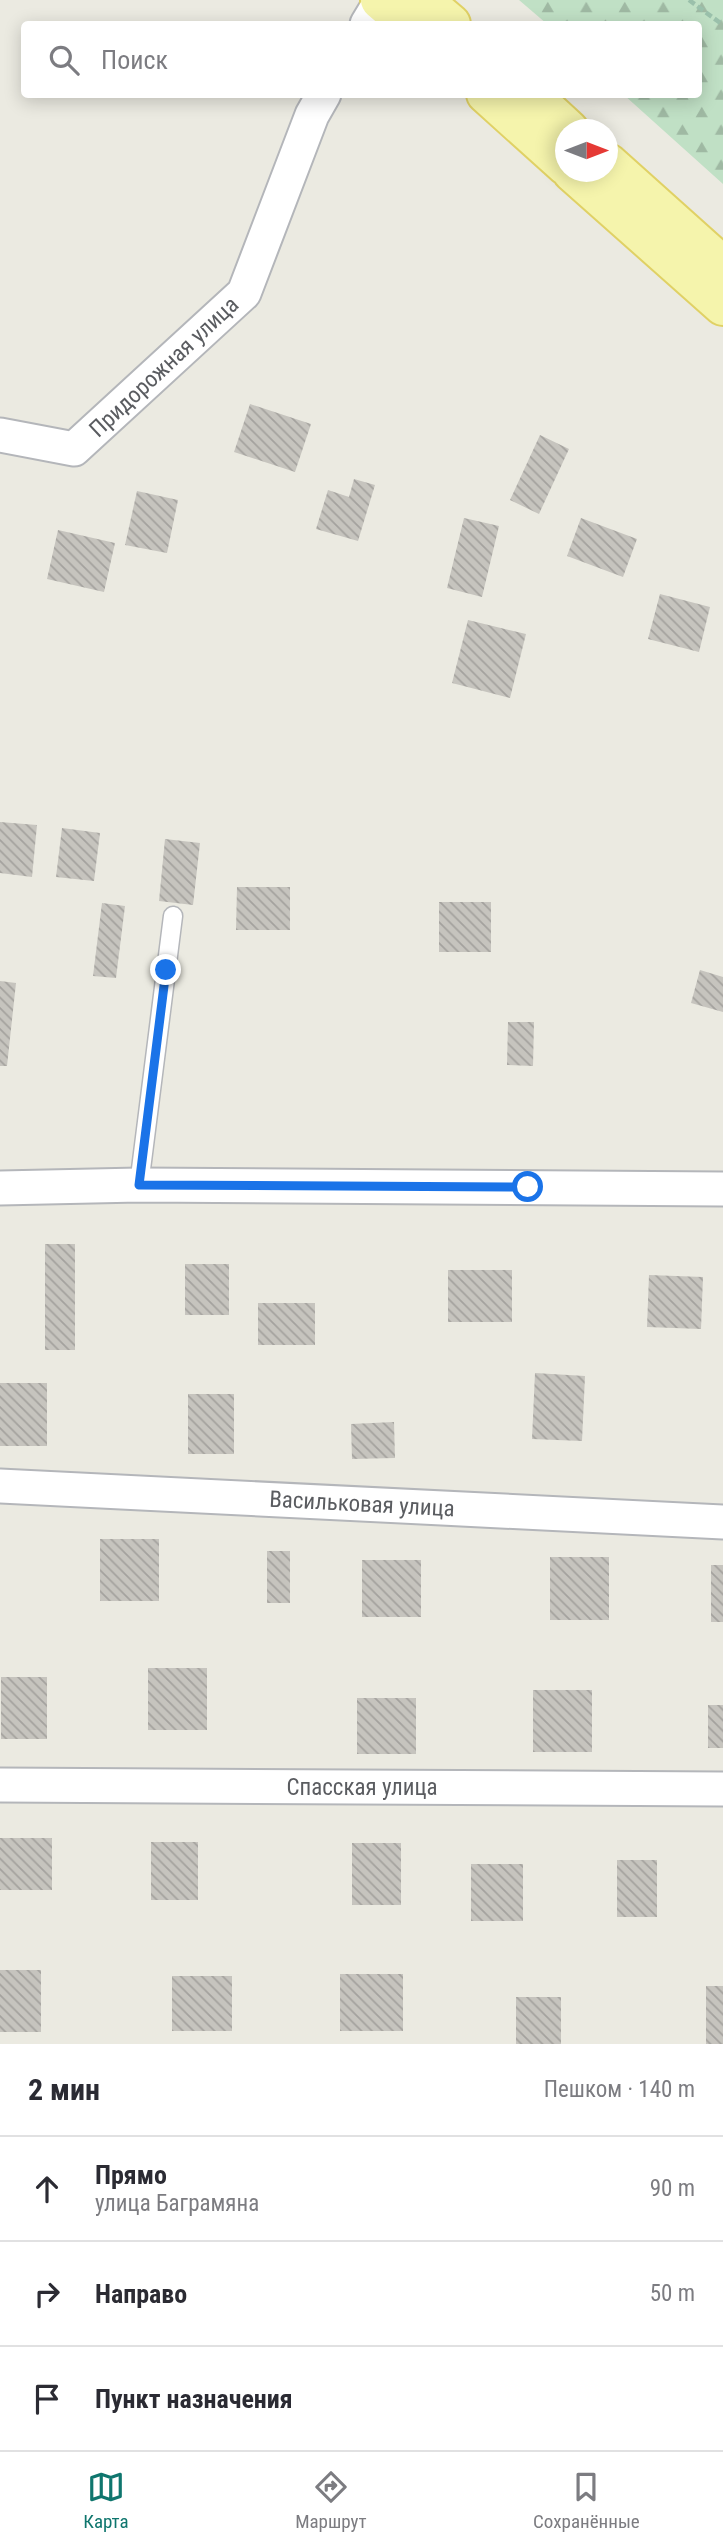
<!DOCTYPE html>
<html lang="ru">
<meta charset="utf-8">
<style>
body{margin:0;font-family:"Roboto Condensed",sans-serif;background:#f2f2f3;color:#2b2b33}
.compass{position:absolute;left:555px;top:119px;width:63px;height:63px;border-radius:50%;background:#fff;box-shadow:0 4px 18px #0003;rotate:90deg}
.stop{position:absolute;width:21px;height:21px;margin:-16px;border:5px solid #1a73e8;border-radius:50%;background:#fff}
.stop.end{background:#1a73e8;border-color:#fff;box-shadow:0 2px 7px #0008}
.list{margin:0;padding:0;list-style:none}
h2{display:flex;justify-content:space-between;align-items:center;height:91px;margin:0;padding:0 28px;font-size:30px}
h2 small{font-size:23px;font-weight:400;color:#7c7c81}
.list li{display:grid;grid-template-columns:46px 1fr auto;gap:21px;align-items:center;box-sizing:border-box;height:105px;padding:0 28px;border-top:2px solid #e1e1e2}
.list b{display:block;font-size:26px;white-space:nowrap}
.list p{margin:0;font-size:23px;white-space:nowrap;color:#7c7c81}
.list em{font-size:23px;font-style:normal;color:#7c7c81}
.icon{flex:none;width:38px;height:38px;fill:none;stroke:currentColor;stroke-width:2;stroke-linecap:round;stroke-linejoin:round}
.map{position:relative;flex:none;width:723px;height:2044px;overflow:hidden}
.search{position:absolute;background:#fff;box-shadow:0 4px 18px #0003;left:21px;right:21px;top:21px;height:77px;display:flex;align-items:center;gap:18px;box-sizing:border-box;padding:0 24px;border-radius:7px;color:#7c7c81;font-size:26px}
.sheet{height:406px;background:#fff}
nav{display:flex;justify-content:space-around;align-items:center;box-sizing:border-box;height:98px;border-top:2px solid #e1e1e2;background:#fff;font-size:19px;color:#7c7c81}
nav a{display:grid;justify-items:center;gap:4px}
nav .on{color:#0f766e}
.map>svg:first-child{display:block}
.forest{fill:url(#forest-firs)}
.building{fill:url(#building-back-hatch)}
.lines{fill:none;stroke-linecap:round;stroke-linejoin:round}
.lane-casing{stroke:#b4b6ba;stroke-width:21}
.street-casing{stroke:#b4b6ba;stroke-width:37}
.primary-casing{stroke:#e0d165;stroke-width:42}
.path{stroke:#9ac0ab;stroke-width:4.5;stroke-dasharray:7 3.5;stroke-linecap:butt}
.lane{stroke:#fff;stroke-width:18}
.street{stroke:#fff;stroke-width:33}
.primary{stroke:#f5f4ac;stroke-width:38}
.route{stroke:#1a73e8;stroke-width:9}
.labels{text-anchor:middle;dominant-baseline:central;stroke-width:6;stroke-linejoin:round;paint-order:stroke}
.street-label{font-size:23px;fill:#5a5c60;stroke:#fff}
</style>
<div class="map">
<svg width="723" height="2044" viewBox="0 0 723 2044">
<defs>
<pattern id="forest-firs" width="22" height="20" patternUnits="userSpaceOnUse" patternTransform="scale(1.75)"><rect width="22" height="20" fill="#c0e0c5"/><path d="M5 1l3.5 6h-7zM16 11l3.5 6h-7z" fill="#9fb9a3"/></pattern>
<pattern id="building-back-hatch" width="6" height="6" patternUnits="userSpaceOnUse" patternTransform="scale(1.75)"><rect width="6" height="6" fill="#c6c4be"/><path d="M-1 5l2 2M0 0l6 6M5-1l2 2" fill="none" stroke="#a4a29e"/></pattern>
</defs>
<rect width="100%" height="100%" fill="#ebeae1"/>
<path class="forest" d="M519,0H723V184L624,95L698,94V24H547Z"/>
<path class="building" d="M250,404L311,424L295,472L234,452Z
M540,435L569,449L539,514L510,500Z
M354,479L375,485L358,541L316,529L328,490L349,497Z
M137,491L178,500L167,553L125,545Z
M464,518L499,526L482,597L447,588Z
M581,518L637,539L623,577L567,556Z
M58,530L115,543L104,592L47,579Z
M660,594L710,607L699,652L648,639Z
M468,620L526,634L510,698L452,683Z
M0,822L37,825L32,877L0,873Z
M62,828L100,833L94,881L56,877Z
M165,839L200,843L193,905L159,901Z
M237,887H290V930H236Z
M439,902H491V952H439Z
M102,903L125,906L116,978L93,976Z
M700,970L723,977V1012L691,1003Z
M0,981L16,983L7,1066H0Z
M508,1022H534L533,1066L507,1065Z
M45,1244H75V1350H45Z
M185,1264H229V1315H185Z
M448,1270H512V1322H448Z
M649,1275L703,1277L701,1329L647,1327Z
M258,1303H315V1345H258Z
M535,1373L585,1376L582,1441L532,1439Z
M0,1383H47V1446H0Z
M188,1394H234V1454H188Z
M394,1422L395,1458L352,1459L351,1424Z
M100,1539H159V1601H100Z
M267,1551H290V1603H267Z
M550,1557H609V1620H550Z
M362,1560H421V1617H362Z
M711,1565H723V1622H711Z
M148,1668H207V1730H148Z
M1,1677H47V1739H1Z
M533,1690H592V1752H533Z
M357,1698H416V1754H357Z
M708,1705H723V1748H708Z
M0,1838H52V1890H0Z
M151,1842H198V1900H151Z
M352,1843H401V1905H352Z
M617,1860H657V1917H617Z
M471,1864H523V1921H471Z
M0,1970H41V2032H0Z
M340,1974H403V2031H340Z
M172,1976H232V2031H172Z
M706,1986H723V2044H706Z
M516,1997H561V2044H516Z"/>
<g class="lines">
<defs>
<path id="lane" d="M139,1185L173,916"/>
<path id="street" d="M367,24L381,1
M0,435L74,449L244,293L312,115L324,94
M0,1188L139,1185L723,1189
M0,1486L723,1522
M0,1785L723,1789"/>
<path id="primary" d="M380,0L408,24
M423,0L451,24
M486,94L566,166
M530,94L569,130
M608,163L723,266
M572,172L723,306"/>
</defs>
<use href="#lane" class="lane-casing"/>
<use href="#street" class="street-casing"/>
<use href="#primary" class="primary-casing"/>
<path class="path" d="M689,0L723,25"/>
<use href="#lane" class="lane"/>
<use href="#street" class="street"/>
<use href="#primary" class="primary"/>
</g>
<g class="lines">
<path class="route" d="M166,970L139,1185L528,1187"/>
</g>
<g class="labels">
<g class="street-label">
<text transform="translate(164 367) rotate(-43)">Придорожная улица</text>
<text transform="translate(362 1504) rotate(3)">Васильковая улица</text>
<text x="362" y="1787">Спасская улица</text>
</g>
</g>
</svg>
<svg class="compass" viewBox="-18 -18 36 36"><path d="M0-13l5 13h-10z" fill="#e53935"/><path d="M0 13l5-13h-10z" fill="#7c7c81"/></svg>
<div class="stop" style="left:528px;top:1187px"></div>
<div class="stop end" style="left:166px;top:970px"></div>
<div class="search"><svg class="icon" aria-label="search" viewBox="0 0 24 24"><circle cx="10" cy="10" r="6"/><path d="M15 15l6 6"/></svg>Поиск</div>
</div>
<section class="sheet">
<h2>2 мин<small>Пешком · 140 m</small></h2>
<ul class="list">
<li><svg class="icon" aria-label="ahead" viewBox="0 0 24 24"><path d="M12 20V5M6 11l6-6 6 6"/></svg><div><b>Прямо</b><p>улица Баграмяна</p></div><em>90 m</em></li>
<li><svg class="icon" aria-label="right" viewBox="0 0 24 24"><path d="M7 20v-9h11M14 6l5 5-5 5"/></svg><div><b>Направо</b></div><em>50 m</em></li>
<li><svg class="icon" aria-label="arrive" viewBox="0 0 24 24"><path d="M6 21V4h12l-3 4 3 4H6"/></svg><div><b>Пункт назначения</b></div></li>
</ul>
</section>
<nav>
<a class="on"><svg class="icon" aria-label="map" viewBox="0 0 24 24"><path d="M3 6l6-2 6 2 6-2v14l-6 2-6-2-6 2zM9 4v14M15 6v14"/></svg>Карта</a>
<a><svg class="icon" aria-label="directions" viewBox="0 0 24 24"><path d="M12 3l9 9-9 9-9-9zM9 14v-3h6M13 9l2 2-2 2"/></svg>Маршрут</a>
<a><svg class="icon" aria-label="saved" viewBox="0 0 24 24"><path d="M7 4h10v16l-5-4-5 4z"/></svg>Сохранённые</a>
</nav>
